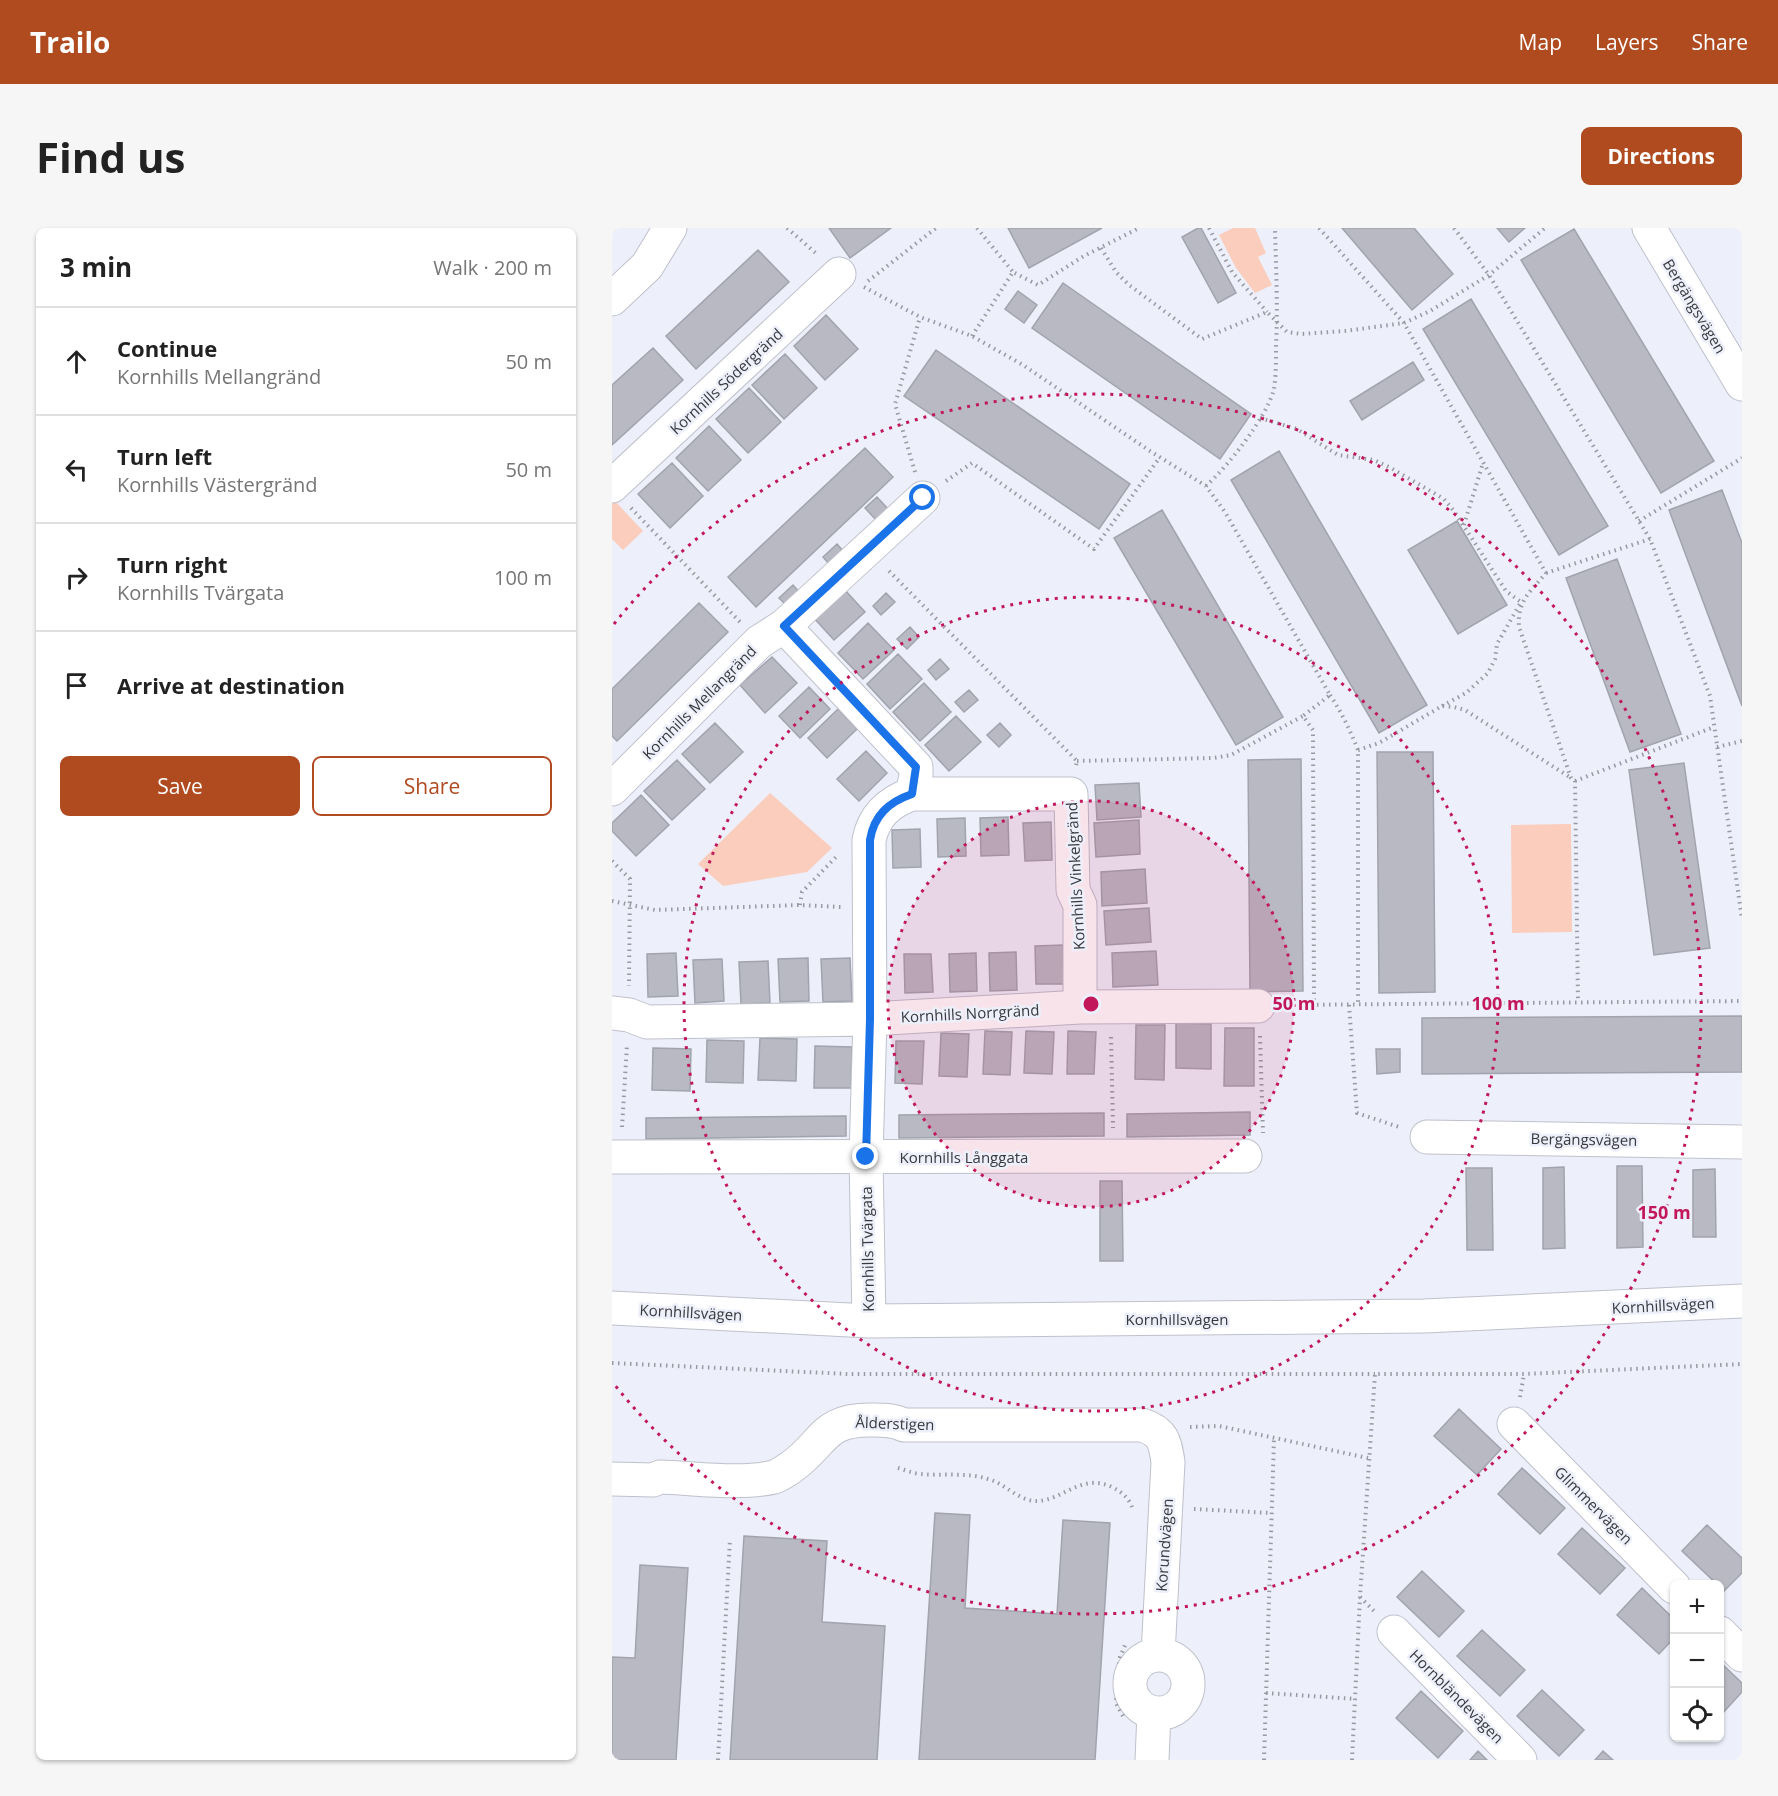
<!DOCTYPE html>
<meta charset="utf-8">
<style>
body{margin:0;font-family:"Open Sans",sans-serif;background:#f6f6f6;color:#222}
.controls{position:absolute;right:18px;bottom:18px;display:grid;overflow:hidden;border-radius:9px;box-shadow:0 2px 4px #0004}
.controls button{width:54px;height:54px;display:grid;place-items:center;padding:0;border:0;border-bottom:2px solid #e0e0e0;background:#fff;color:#222;font:30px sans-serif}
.stop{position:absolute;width:18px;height:18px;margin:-14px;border:4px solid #1a73e8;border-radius:50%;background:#fff}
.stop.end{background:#1a73e8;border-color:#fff;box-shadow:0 2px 6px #0008}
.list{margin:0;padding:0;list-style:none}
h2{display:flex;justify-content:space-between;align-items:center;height:78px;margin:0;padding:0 24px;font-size:26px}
h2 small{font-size:20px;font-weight:400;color:#767676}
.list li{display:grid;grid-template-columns:39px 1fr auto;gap:18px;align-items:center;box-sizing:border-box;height:108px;padding:0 24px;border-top:2px solid #e0e0e0}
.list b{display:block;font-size:22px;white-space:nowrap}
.list p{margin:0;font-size:20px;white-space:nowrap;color:#767676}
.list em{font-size:20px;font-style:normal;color:#767676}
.actions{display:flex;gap:12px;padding:18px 24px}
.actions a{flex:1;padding:14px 0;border:2px solid #b04a1f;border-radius:9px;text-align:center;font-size:21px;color:#b04a1f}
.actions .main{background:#b04a1f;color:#fff}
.icon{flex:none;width:33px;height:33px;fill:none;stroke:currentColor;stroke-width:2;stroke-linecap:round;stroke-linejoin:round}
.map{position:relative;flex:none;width:1130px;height:1532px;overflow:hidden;border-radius:9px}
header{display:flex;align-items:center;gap:36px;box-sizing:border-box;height:84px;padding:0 30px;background:#b04a1f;color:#fff}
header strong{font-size:28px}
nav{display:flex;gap:33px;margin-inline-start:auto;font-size:21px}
.intro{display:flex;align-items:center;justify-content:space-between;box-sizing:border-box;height:144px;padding:0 36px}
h1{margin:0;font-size:42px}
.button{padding:15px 27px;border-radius:9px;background:#b04a1f;color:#fff;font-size:21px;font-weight:700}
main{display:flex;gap:36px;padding:0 36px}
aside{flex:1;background:#fff;border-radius:9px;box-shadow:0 2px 4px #0004}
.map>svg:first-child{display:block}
.green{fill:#fbcdbc}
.building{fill:#b8b9c3;stroke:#a1a3ad;stroke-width:1.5}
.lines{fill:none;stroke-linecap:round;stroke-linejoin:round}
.minor-casing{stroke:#bfc1cb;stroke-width:35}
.path{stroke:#9899a1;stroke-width:4;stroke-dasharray:1.5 4.5;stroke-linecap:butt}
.minor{stroke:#fff;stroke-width:33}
.route{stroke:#1a73e8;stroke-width:8}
.ring{fill:none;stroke:#c2185b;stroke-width:3;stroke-dasharray:3 6}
.labels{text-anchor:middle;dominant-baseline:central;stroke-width:5;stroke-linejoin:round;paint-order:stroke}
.street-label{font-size:15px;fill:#38393d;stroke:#edeffa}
.centre{fill:#c2185b;stroke:#edeffa;stroke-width:3}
.ring-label{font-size:18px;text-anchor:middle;font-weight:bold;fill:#c2185b;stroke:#edeffa;stroke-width:5;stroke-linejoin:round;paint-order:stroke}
</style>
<header>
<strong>Trailo</strong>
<nav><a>Map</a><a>Layers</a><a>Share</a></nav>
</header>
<div class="intro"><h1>Find us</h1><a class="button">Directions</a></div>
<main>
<aside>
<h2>3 min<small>Walk · 200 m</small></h2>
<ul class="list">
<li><svg class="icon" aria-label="ahead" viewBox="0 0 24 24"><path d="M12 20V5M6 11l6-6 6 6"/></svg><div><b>Continue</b><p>Kornhills Mellangränd</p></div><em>50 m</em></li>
<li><svg class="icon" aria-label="left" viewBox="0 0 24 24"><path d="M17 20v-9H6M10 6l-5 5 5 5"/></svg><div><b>Turn left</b><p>Kornhills Västergränd</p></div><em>50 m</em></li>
<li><svg class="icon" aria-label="right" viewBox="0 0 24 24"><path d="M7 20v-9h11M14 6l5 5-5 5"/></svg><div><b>Turn right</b><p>Kornhills Tvärgata</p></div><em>100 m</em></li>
<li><svg class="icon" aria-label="arrive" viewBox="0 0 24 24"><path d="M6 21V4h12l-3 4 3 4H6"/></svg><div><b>Arrive at destination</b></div></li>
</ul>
<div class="actions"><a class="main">Save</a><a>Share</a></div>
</aside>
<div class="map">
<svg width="1130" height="1532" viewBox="0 0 1130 1532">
<rect width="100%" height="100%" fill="#edeffa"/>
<path class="green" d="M621,0H643L654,25L646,29L660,57L643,65L624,40L607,7Z
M2,272L31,303L11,322L0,311V274Z
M158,565L220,620L195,644L111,658L86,636Z
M959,596L960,704L900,705L899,597Z"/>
<path class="building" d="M217,0H279L238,30Z
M396,0H490L417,40Z
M586,0H589L624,65L606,75L570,9Z
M730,0H802L841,46L800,82Z
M885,0H913L897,14Z
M962,1L1102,233L1049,265L909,32Z
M146,22L177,54L84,141L54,108Z
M451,55L639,186L608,231L420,100Z
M406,63L425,77L412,95L393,81Z
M859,71L996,298L947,327L811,101Z
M214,87L246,121L213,152L182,118Z
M41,120L71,152L0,217V157Z
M324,122L518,256L487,301L292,168Z
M173,126L205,160L172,191L140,157Z
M801,134L812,152L750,192L738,173Z
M137,160L169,194L136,225L104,191Z
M97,198L129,232L96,263L64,230Z
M253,220L281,249L144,379L116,349Z
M667,223L815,477L767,505L619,252Z
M60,235L91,268L58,300L26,266Z
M1110,262L1130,315V478L1057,282Z
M265,269L277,282L265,293L253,280Z
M550,282L671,489L624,517L502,310Z
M845,293L895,377L846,406L796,322Z
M225,316L232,324L218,337L211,329Z
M1005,331L1069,506L1018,524L954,350Z
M181,357L188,365L175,378L167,370Z
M232,361L253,384L222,412L201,389Z
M274,365L283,374L269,387L261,378Z
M87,375L116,404L5,513L0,508V461Z
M256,395L282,422L251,451L226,425Z
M298,399L307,409L295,421L285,411Z
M286,426L310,451L278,481L255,456Z
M160,429L185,455L153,485L128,457Z
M328,431L337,441L324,452L316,442Z
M312,455L339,484L308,513L281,484Z
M197,459L218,481L188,510L167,488Z
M357,462L366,472L352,484L343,474Z
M226,481L245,501L215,530L196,510Z
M344,488L369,514L337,543L313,517Z
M103,495L131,524L98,555L70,526Z
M388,495L399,507L387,519L375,507Z
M254,523L275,545L247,573L225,551Z
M765,524H821L823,764L767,765Z
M689,531L691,763L638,764L636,532Z
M65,532L93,561L60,592L32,563Z
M1072,535L1098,720L1042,727L1017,542Z
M527,555L529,589L485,592L483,557Z
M29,567L57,597L24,628L0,603V595Z
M396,589L397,627L369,628L368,590Z
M353,590L354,628L326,629L325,591Z
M527,592L528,626L484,629L482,595Z
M439,594L440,632L413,633L411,595Z
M308,601L309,639L281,640L280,602Z
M533,641L535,675L490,678L489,644Z
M537,680L539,714L494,717L492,683Z
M451,717L452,756H424L423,718Z
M544,723L546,757L501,759L500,725Z
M404,724L405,762L378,763L377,725Z
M64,725L66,768L36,769L35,726Z
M364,725L365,763L338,764L337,726Z
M292,726H319L321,764L293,765Z
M196,730L197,773L168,774L166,731Z
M238,730L240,773L211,774L209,731Z
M110,731L112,773L83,775L81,732Z
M156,733L158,775L129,776L127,734Z
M1130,788V844L810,846V790Z
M564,795L599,796V841L564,840Z
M524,797H553L552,852L523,851Z
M613,800H642V858H612Z
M373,803L400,804L398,847L371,846Z
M414,803L442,804L440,846L412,845Z
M456,803L484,804L482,846H455Z
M329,805L357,806L355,849L327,848Z
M148,810L185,811L184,853L146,852Z
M95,812L132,813L131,855L94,854Z
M284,813H312L310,856L283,855Z
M203,818L240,819L239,860H202Z
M41,820L79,821L78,863L40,862Z
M764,821H788V844L765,846Z
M638,884V907L515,909V886Z
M492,885V908L287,910V887Z
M234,888V908L34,911V890Z
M1005,938H1030L1031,1019L1005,1020Z
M952,939L953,1020L931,1021V940Z
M854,940H880L881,1022H855Z
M1103,941L1104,1009H1081V942Z
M488,953H510L511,1033H488Z
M847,1181L889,1221L865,1247L822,1208Z
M910,1240L953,1280L928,1306L886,1266Z
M323,1285L358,1287L353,1380L445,1386L451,1292L498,1295L483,1532H307Z
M1095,1297L1130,1330V1345L1112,1363L1070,1323Z
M970,1300L1013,1340L988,1366L946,1326Z
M132,1308L215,1313L210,1394L273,1398L265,1532H118Z
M28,1337L76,1340L64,1532H0V1429L23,1430Z
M810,1343L852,1383L827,1409L785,1369Z
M1030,1360L1062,1391V1410L1047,1426L1005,1387Z
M870,1402L913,1442L888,1468L845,1428Z
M1108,1434L1130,1455V1464L1110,1486L1108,1484Z
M930,1462L972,1502L947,1528L905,1488Z
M809,1463L851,1503L826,1530L784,1490Z
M866,1523L875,1532H858Z
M991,1523L1001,1532H983Z"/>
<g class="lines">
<defs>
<path id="minor" d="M1037,0L1130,156
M0,71L35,38L58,0
M0,258L227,46
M172,398L304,539V548L300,566C277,574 262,587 257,612L258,791L254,929L257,1093
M0,561L147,414L172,398L311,270
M300,566H459L461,662L468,677V779
M0,785L17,787L35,794L258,791L468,779L646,778
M815,909L1130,914
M0,929L633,928
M0,1080L257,1093L812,1088L1130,1073
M902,1196L1062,1359
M0,1251L41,1252L48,1249C82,1250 130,1257 162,1249C168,1247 173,1243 178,1240C214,1215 209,1191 261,1192C272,1192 282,1192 292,1197H530C551,1204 553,1213 556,1234L546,1427
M782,1404L908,1532
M1108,1405L1130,1427
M518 1456a29 29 0 1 1 58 0a29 29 0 1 1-58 0Z
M540,1532L542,1485"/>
</defs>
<use href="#minor" class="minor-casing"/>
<path class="path" d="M175,0L206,27
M365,0L401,44
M597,0L620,44L655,84
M707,0L792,95L934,345C918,364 905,373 907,399L959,550L963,553L966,774
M842,0L877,47L1038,311L1098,468L1130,691
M489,20L504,44L517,57L590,111L655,84L675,104L689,106L733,103L792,95L818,83L877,47L933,0
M256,53L324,0
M252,59L308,89L360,108L411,137L538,223L594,258L613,284L718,467L691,488L701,502L702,776
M360,108L401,44L426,57L472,28L527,0
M648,190L685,201L726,227L762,232L779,240L832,271L842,283L894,363L909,374L885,416L883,431L876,445L854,465L830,478
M303,244L283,176L308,89
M334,253L360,235L482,321L548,229
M594,258C616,238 655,189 662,161C664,148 664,133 664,119C666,80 664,40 663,0
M19,280L128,394
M1027,293L1130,230
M852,297L871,235
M277,343L465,533L464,537
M934,345L1038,311
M718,467C730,485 738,502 746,522V777
M1105,519L1130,513
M746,522L767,515L830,478L842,479L853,482L959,550
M465,533L602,530L619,527L691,488
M963,553L1102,499
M0,633L18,651L17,758
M0,673L43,682L188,677L229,679
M188,677L190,664L226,627
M675,777L1130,773
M737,777L745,885L790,900
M648,808L651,905
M499,809L501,900
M10,899L15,817
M0,1135L236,1146H763
M908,1169L912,1146
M578,1199L607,1198L756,1230
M286,1240C293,1242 300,1245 308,1246C330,1248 354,1244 376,1251C391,1255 402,1268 417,1272C447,1279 466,1243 500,1259C510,1264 518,1271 521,1282
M582,1281L660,1285
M748,1369L763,1384
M654,1465L744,1471
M511,1488L504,1475L505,1455L508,1429L514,1415
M106,1532L118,1311
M652,1532L662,1211
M740,1532L748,1369L763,1146H912L1130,1136"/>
<use href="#minor" class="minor"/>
</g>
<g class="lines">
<path class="route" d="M254,929L258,791V612C262,587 277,574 300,566L304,539L172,398L311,270"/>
</g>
<circle cx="479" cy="776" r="203" fill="#c2185b" fill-opacity=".12"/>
<g class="ring">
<circle cx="479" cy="776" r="203"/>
<circle cx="479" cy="776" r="407"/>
<path d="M2 396A610 610 0 1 1 2 1156"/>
</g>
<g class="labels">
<g class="street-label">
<text transform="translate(1083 78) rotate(59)">Bergängsvägen</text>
<text transform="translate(114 153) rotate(-43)">Kornhills Södergränd</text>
<text transform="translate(87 474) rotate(-45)">Kornhills Mellangränd</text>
<text transform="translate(463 648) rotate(-93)">Kornhills Vinkelgränd</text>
<text transform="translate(358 785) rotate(-3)">Kornhills Norrgränd</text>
<text transform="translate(972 911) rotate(1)">Bergängsvägen</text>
<text x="352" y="929">Kornhills Långgata</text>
<text transform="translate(255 1021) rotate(-91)">Kornhills Tvärgata</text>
<text transform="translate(1051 1077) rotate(-3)">Kornhillsvägen</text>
<text transform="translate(79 1084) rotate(3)">Kornhillsvägen</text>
<text x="565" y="1091">Kornhillsvägen</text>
<text transform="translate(283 1195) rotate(2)">Ålderstigen</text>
<text transform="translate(982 1277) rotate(45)">Glimmervägen</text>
<text transform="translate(552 1317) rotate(-86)">Korundvägen</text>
<text transform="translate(845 1468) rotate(45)">Hornbländevägen</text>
</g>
</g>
<circle cx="479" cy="776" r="9" class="centre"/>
<g class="ring-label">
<text x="682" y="782">50 m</text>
<text x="886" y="782">100 m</text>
<text x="1052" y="991">150 m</text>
</g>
</svg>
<div class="controls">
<button>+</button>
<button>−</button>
<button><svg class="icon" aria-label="locate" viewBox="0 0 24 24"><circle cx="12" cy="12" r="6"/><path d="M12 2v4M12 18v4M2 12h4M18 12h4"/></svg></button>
</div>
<div class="stop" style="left:311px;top:270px"></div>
<div class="stop end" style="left:254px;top:929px"></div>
</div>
</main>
